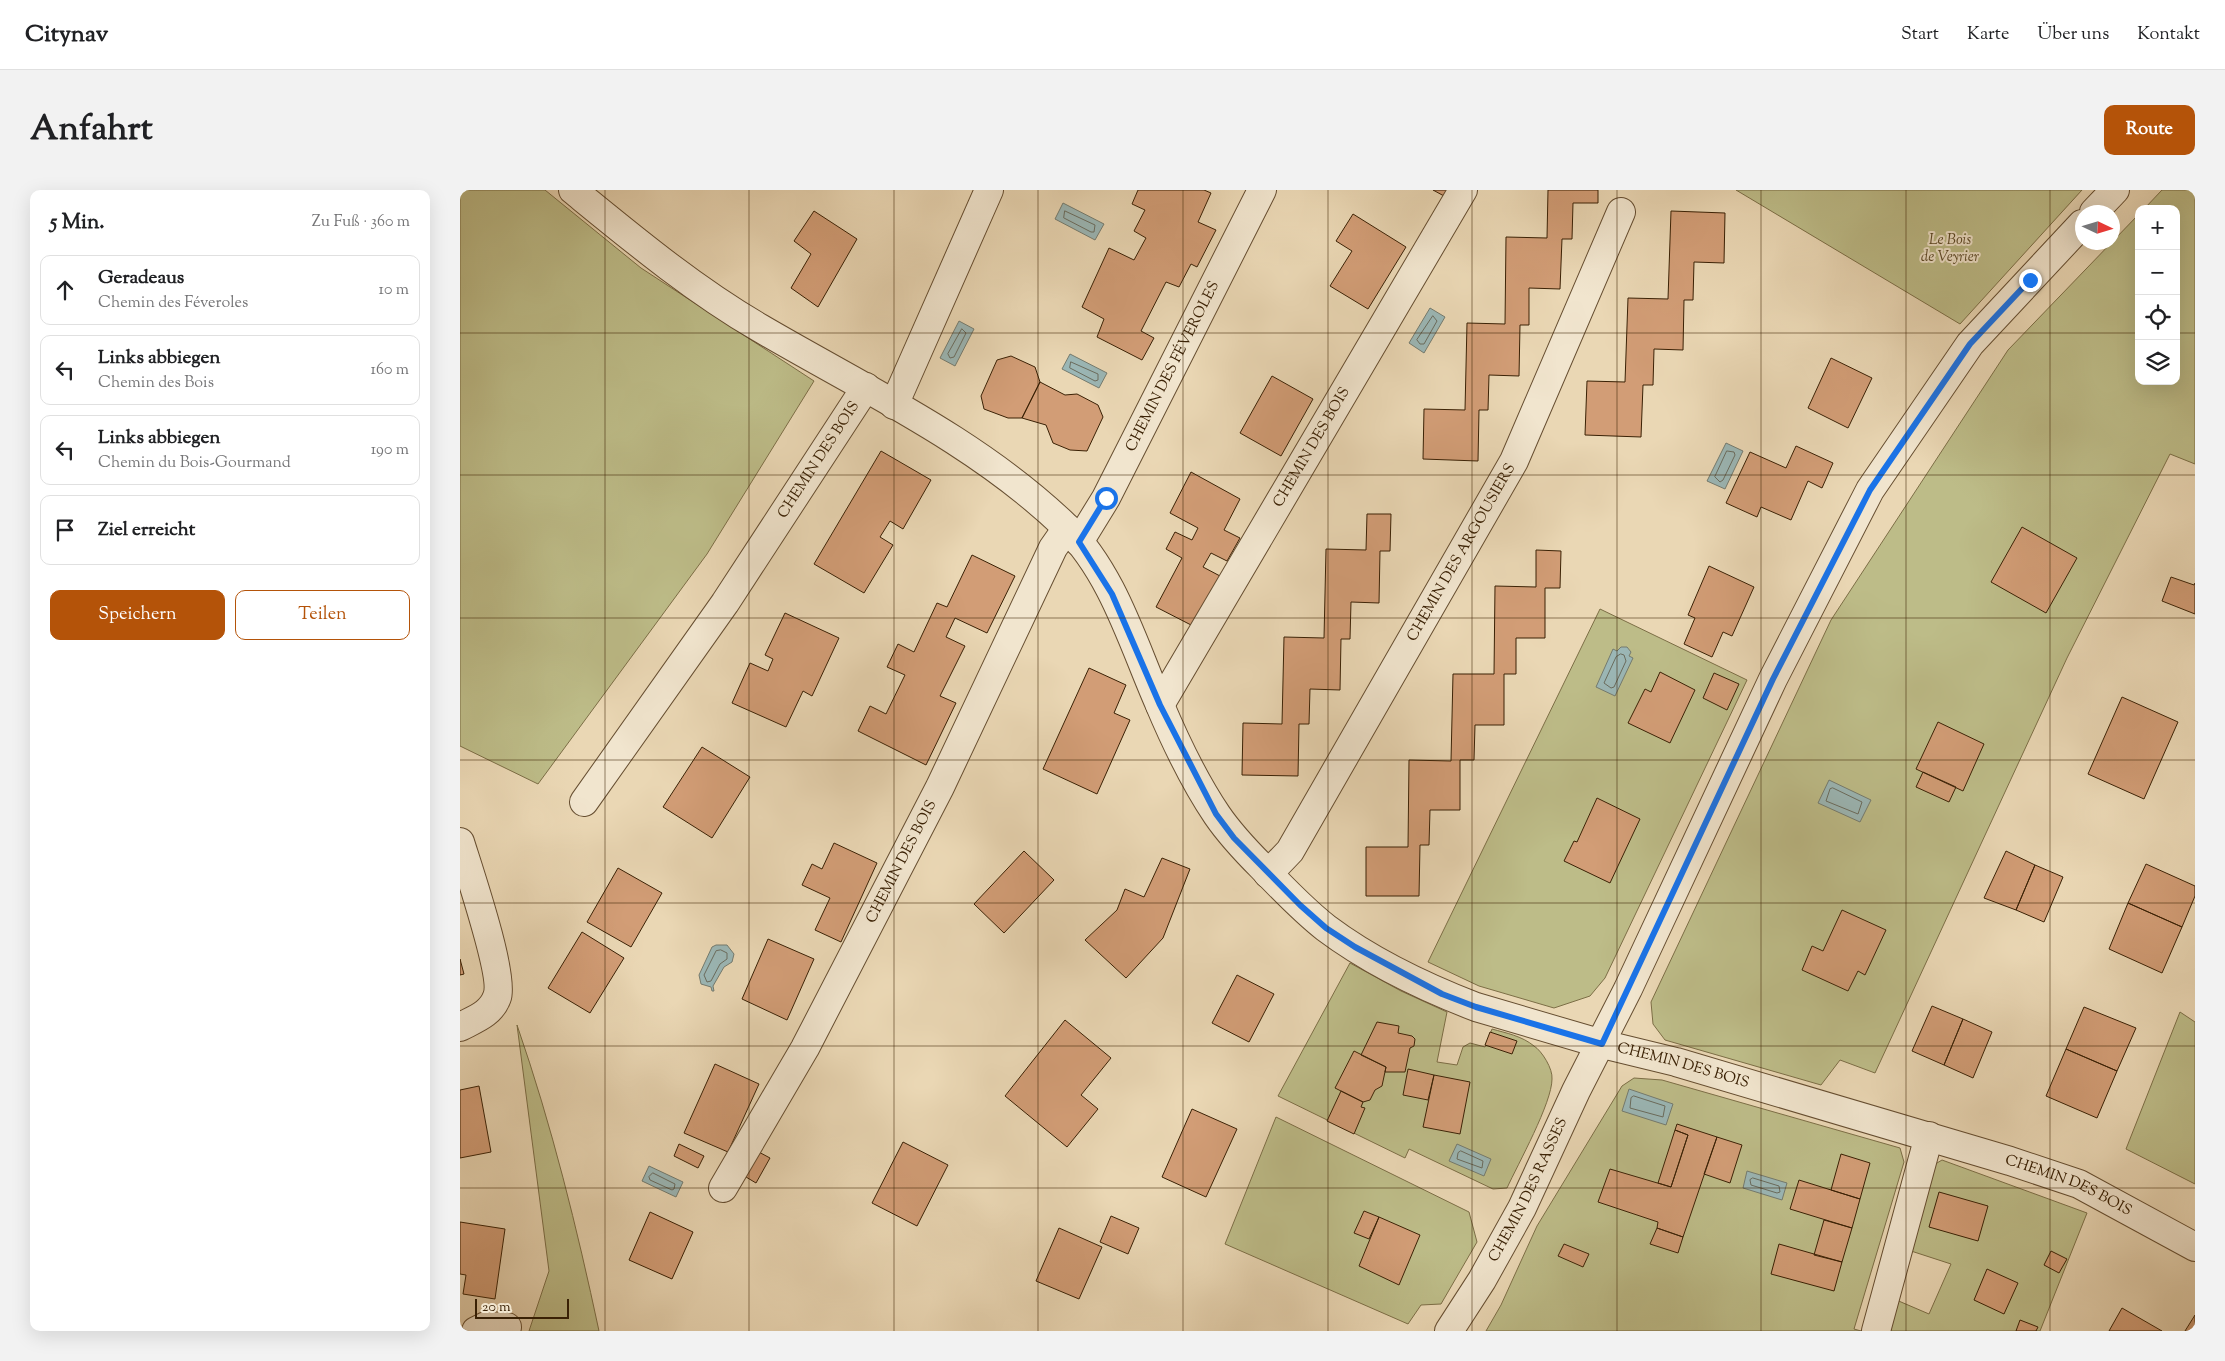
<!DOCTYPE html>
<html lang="de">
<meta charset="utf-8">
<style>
body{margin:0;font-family:"Sorts Mill Goudy",serif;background:#f2f2f2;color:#202124}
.controls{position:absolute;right:15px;top:15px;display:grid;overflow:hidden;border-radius:10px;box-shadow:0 5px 20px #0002}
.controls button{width:45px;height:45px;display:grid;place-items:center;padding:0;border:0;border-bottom:1px solid #e0e0e0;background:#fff;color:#202124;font:25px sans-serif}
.compass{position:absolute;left:1615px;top:15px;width:45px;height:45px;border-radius:50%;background:#fff;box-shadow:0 5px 20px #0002;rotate:94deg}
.scale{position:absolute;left:15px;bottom:12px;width:94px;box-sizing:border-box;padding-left:5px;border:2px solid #3a2105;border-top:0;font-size:14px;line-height:18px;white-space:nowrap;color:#3a2105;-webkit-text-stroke:4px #f1e5ce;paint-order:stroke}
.stop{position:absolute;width:15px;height:15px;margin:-11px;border:4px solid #1a73e8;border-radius:50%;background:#fff}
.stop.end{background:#1a73e8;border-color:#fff;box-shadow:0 1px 5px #0008}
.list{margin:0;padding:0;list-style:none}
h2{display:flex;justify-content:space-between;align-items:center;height:65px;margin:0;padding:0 20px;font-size:21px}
h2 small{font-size:16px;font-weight:400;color:#757577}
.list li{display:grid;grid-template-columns:32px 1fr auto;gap:15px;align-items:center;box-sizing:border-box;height:70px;margin:0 10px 10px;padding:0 10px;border:1px solid #e0e0e0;border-radius:10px}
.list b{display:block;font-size:19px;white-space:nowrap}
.list p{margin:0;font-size:16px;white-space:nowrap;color:#757577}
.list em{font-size:16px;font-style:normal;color:#757577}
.actions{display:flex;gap:10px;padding:15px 20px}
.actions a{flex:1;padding:11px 0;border:1px solid #b45309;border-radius:10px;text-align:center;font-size:18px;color:#b45309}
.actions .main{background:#b45309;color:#fff}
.icon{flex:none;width:28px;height:28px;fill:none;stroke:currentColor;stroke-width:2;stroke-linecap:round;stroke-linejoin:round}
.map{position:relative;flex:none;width:1735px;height:1141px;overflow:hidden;border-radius:10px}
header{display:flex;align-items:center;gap:30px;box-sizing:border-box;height:70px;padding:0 25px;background:#fff;border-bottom:1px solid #e0e0e0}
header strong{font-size:24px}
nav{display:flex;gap:28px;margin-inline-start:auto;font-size:18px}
.intro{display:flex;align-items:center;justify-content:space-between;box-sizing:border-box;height:120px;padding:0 30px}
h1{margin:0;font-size:35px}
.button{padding:12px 22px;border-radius:10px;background:#b45309;color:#fff;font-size:18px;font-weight:700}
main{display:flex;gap:30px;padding:0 30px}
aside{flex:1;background:#fff;border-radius:10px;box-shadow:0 5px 20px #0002}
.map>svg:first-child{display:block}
.green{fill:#bdbc88;stroke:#7c6e46}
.water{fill:#9bb7b6;stroke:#747b6f}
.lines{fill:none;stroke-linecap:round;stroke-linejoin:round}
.shore{stroke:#6a6c5e;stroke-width:1}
.building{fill:#d29d76;stroke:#3a2105}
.minor-casing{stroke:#664e31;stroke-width:30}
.minor{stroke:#f1e5ce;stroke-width:28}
.route{stroke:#1a73e8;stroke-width:6}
.grid{fill:none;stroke:#3a2105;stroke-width:1;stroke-opacity:0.55}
.labels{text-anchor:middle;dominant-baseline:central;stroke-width:4;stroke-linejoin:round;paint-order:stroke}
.park-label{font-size:15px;font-style:italic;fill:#5b4826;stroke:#f1e5ce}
.street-label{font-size:15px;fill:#3a2105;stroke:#f1e5ce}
</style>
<header>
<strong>Citynav</strong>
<nav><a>Start</a><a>Karte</a><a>Über uns</a><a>Kontakt</a></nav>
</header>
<div class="intro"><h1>Anfahrt</h1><a class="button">Route</a></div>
<main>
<aside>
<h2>5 Min.<small>Zu Fuß · 360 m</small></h2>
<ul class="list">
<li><svg class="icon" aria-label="ahead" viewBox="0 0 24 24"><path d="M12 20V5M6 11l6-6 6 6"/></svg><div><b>Geradeaus</b><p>Chemin des Féveroles</p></div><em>10 m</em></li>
<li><svg class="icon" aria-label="left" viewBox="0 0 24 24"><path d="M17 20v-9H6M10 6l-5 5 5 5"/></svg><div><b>Links abbiegen</b><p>Chemin des Bois</p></div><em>160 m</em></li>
<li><svg class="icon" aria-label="left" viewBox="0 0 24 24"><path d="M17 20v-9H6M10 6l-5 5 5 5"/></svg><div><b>Links abbiegen</b><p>Chemin du Bois-Gourmand</p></div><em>190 m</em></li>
<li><svg class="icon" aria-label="arrive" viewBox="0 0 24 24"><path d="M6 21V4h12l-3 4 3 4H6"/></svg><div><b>Ziel erreicht</b></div></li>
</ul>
<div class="actions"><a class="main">Speichern</a><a>Teilen</a></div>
</aside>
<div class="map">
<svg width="1735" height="1141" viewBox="0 0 1735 1141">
<rect width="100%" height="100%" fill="#ead7b4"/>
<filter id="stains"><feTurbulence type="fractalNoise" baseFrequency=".004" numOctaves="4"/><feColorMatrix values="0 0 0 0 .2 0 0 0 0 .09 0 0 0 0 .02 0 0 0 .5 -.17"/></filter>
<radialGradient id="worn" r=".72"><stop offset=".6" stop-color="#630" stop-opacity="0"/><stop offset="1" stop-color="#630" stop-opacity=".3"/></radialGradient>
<path class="green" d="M0,0H85L181,78L354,191L247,364L78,594L0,556Z
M1276,0H1622L1500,134Z
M1702,0H1735V274L1710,264L1607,468L1415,883L1380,870L1361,895L1205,850L1193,834L1191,812L1371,430L1548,160L1679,24V191H1716V19H1684Z
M1140,419L1287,490L1145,788L1130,806L1094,818L1019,796L968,772Z
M890,773L941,801L987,822L977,872L997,875L1003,857L1010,853L1025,857L1032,839C1046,843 1062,846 1074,856C1082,861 1093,879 1092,889C1092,913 1058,974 1047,998L1033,999L949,959L945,968L818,906Z
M1720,822L1735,832V994L1666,959Z
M57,835C92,936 117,1038 139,1141H69L89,1081Z
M1174,888L1202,890L1440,958L1444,972L1394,1139L1401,1141H1026L1041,1115L1077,1036L1162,896Z
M816,927L1009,1022L1017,1052L981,1114L961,1115L948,1134L765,1054Z
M1482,970L1627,1023L1580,1141H1425L1434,1109L1469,1124L1491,1074L1448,1060L1472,976Z"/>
<path class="water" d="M603,13L644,34L635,50L595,29Z
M970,118L985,127L964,163L949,153Z
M499,131L514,139L495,176L480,168Z
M610,164L647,183L639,198L602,179Z
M1266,253L1283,261L1265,299L1247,291Z
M1161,457H1167L1171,462L1169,466L1173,468L1155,506L1136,497L1153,459L1157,461Z
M1369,590L1411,610L1400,632L1358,613Z
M256,755H267L274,764L272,772L264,777L253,796L254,801H252L251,797L241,794L239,785L252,757Z
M1169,899L1213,914L1206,935L1162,921Z
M997,954L1031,969L1024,986L989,971Z
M189,976L223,992L216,1007L182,991Z
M1287,981L1327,993L1322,1010L1283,998Z"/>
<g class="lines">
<path class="shore" d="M605,21L635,35L634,42H631L604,28Z
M973,126L977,131L964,154H960L957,150Z
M502,139L506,143L494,167L490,168L488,164Z
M611,172L638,184V190L635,191L610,178Z
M1267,261L1274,262L1275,265L1263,290L1260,292L1255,287Z
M1161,464L1164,465L1166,471L1154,497L1151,498L1144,493L1156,467Z
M1373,598L1402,612L1398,624L1366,611L1370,599Z
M261,760L267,763V769L260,774L251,791L247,792L244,785L256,761Z
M1174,906L1205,916L1203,927L1170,918L1171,908Z
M1001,961L1023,971L1022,978L997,969L998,963Z
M193,983L215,994L214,999L212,1000L190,990L189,987Z
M1293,988L1319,996L1320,1002L1317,1003L1291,995L1290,990Z"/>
</g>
<path class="building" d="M678,0H744L751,3L738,32L756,40L737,77L731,74L719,97L706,92L681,141L694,148L682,170L637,147L644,129L622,117L649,58L674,70L686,48L674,41L685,20L672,14Z
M973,0H988L984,6Z
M1088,0H1138V13H1113L1112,49H1102L1100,99L1069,98V135H1060L1059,186L1029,185L1028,220H1019L1018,271L963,269L964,219L1005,220L1007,133L1045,134L1046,47L1087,48Z
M354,21L397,49L358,117L331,98L351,64L334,51Z
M1211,21L1265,23L1264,73L1234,72L1233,110H1224L1223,160L1194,159L1193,195H1183L1181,247L1125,245L1127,191L1165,192L1168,108L1208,109Z
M893,24L946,57L908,119L870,96L892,61L876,51Z
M551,166L575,177L580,192L562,228H548L524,219L521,206L537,170Z
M1371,168L1412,188L1388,238L1348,218Z
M812,186L853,209L821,266L780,243Z
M580,192L605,205L617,204L638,215L643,227L627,261L610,260L593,253L586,235L562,228Z
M1336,256L1373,273L1362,298L1348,291L1331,330L1301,317L1297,327L1266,313L1290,262L1326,278Z
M421,261L471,290L443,339L430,331L420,347L433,355L404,403L354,374Z
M731,282L780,309L764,340L780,348L767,371L751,363L743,377L760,386L733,436L696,417L722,368L706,359L715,342L732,350L738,338L710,323Z
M907,324H931L930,361H920L919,413L891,412L890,449H881L880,500L850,499L849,534H839L838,586L782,585L783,533L822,534L824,447L864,448L866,359L906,360Z
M1562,337L1617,368L1586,423L1531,392Z
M1076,360L1101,361L1100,398H1085V448H1056V484H1044V535H1015L1014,570H1000V620H970L969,655H960L959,706H906V657H948L949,570L991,571L993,484H1034L1035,396L1076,397Z
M512,365L555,386L527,443L495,428L486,447L505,456L480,506L496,513L466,575L398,541L410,516L426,524L445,485L427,477L438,454L454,462L477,413L487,417Z
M1249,376L1294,397L1272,446L1263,442L1252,467L1224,454L1235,428L1228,425Z
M1711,387L1734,395L1735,393V424L1702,411Z
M325,423L379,448L352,506L343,501L326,537L272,513L290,473L308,481L313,469L305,465Z
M629,478L666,495L654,523L670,530L637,604L583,579Z
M1200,482L1235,500L1210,553L1168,533L1185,499L1191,502Z
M1254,483L1279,494L1267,520L1243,508Z
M1662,507L1718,532L1684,609L1628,584Z
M1478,532L1524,554L1503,601L1456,579Z
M242,557L290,587L252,648L203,617Z
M1463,582L1496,597L1489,612L1456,597Z
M1137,608L1180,629L1150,693L1104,671L1114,651L1117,652Z
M374,653L417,673L381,752L355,740L370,708L342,695L352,674L362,679Z
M564,661L594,690L544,743L514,714Z
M1546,661L1575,675L1556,720L1524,708Z
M702,668L730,679L703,748L666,788L625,750L657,720L665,699L684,707Z
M1686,674L1735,696V706L1722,737L1668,713Z
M1575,675L1603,687L1584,732L1556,720Z
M158,678L202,703L171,757L127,732Z
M1668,713L1722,737L1702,783L1649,759Z
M1382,720L1426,740L1405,785L1398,781L1388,801L1342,780L1352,756L1363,761Z
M122,742L164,768L130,823L88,798Z
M308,749L354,769L327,830L282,809Z
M0,769L4,784L0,785Z
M777,785L814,804L789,852L752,833Z
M1472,816L1503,829L1484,875L1452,861Z
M1624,817L1676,838L1657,881L1606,859Z
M1503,829L1532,842L1513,888L1484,875Z
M605,830L651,868L621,905L638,919L607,957L545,906Z
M917,832L939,836L938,843L952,846L955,849L954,856L950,858L945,882H925L926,877L901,865Z
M1030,842L1057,851L1052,864L1025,855Z
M1606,859L1657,881L1637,928L1586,906Z
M894,861L926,877L922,896L915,900L910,910L903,912L875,898Z
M255,874L299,894L268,962L224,943Z
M948,879L974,885L968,910L943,905Z
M974,885L1010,892L1000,944L963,937Z
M19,896L31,962L0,968V900Z
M881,901L903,912L901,917L905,918L894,944L867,931Z
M732,919L777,939L746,1007L702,987Z
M1217,934L1257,947L1223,1047L1197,1038L1198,1032L1138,1012L1150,979L1211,997L1228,945L1215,940Z
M1215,940L1228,945L1211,997L1198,993Z
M1257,947L1282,955L1270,993L1244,984Z
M443,952L488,975L457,1036L412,1013Z
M219,954L244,966L238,978L214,966Z
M295,960L310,968L296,993L281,984Z
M1381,964L1410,973L1400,1009L1371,1000Z
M1339,990L1400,1009L1392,1038L1330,1019Z
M1479,1002L1528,1016L1518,1051L1469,1037Z
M904,1021L919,1027L909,1049L894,1043Z
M190,1022L233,1042L212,1089L169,1070Z
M651,1026L679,1038L668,1064L640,1052Z
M919,1027L960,1045L939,1095L899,1076Z
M1364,1030L1392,1038L1382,1072L1354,1065Z
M0,1032L45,1039L35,1109L3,1104L6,1085L0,1084Z
M599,1038L642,1057L619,1109L576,1091Z
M1197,1038L1223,1047L1218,1063L1190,1054Z
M1104,1054L1129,1064L1123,1077L1098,1066Z
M1319,1054L1382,1072L1374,1101L1311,1084Z
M1591,1061L1607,1069L1599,1083L1584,1075Z
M1527,1079L1558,1093L1544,1124L1514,1110Z
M1662,1118L1702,1141H1649Z
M1735,1125V1141H1725Z
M1560,1130L1578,1137L1576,1141H1556Z"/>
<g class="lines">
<defs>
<g id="minor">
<path id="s1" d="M113,0C173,49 233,99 300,138C404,199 518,252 605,336C653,383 673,454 699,513C715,551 734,591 757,625C770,644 786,661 802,677C822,698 843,720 866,738C910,771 964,797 1016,817L1142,854L1216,872L1550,971L1619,994L1735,1057"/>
<path d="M1634,22L1655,0"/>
<path d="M434,215L529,0"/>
<path id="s2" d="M619,352L646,308L802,0"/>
<path id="s3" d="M700,515L1003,0"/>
<path id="s4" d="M124,612L265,413L406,197"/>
<path d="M0,652C8,678 45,787 37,807C31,824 15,829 0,837"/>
<path id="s5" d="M808,684L830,661L1054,271L1161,22"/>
<path id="s6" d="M263,998L345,858L480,597L593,358L607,338"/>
<path d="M16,1141L26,1136L47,1137"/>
<path id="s7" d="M989,1141L1022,1090L1062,1018L1116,901L1168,799L1313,489L1410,300L1510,154L1622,34"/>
<path d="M1416,1141L1469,946"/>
</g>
</defs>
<use href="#minor" class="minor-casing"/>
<use href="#minor" class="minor"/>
</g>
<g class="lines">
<path class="route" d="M646,308L619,352L652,404L700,515L756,624L774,648L840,715L866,738L895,757L982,804L1016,817L1142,854L1313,489L1410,300L1510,154L1570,90"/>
</g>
<path class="grid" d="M145,0V1141M289,0V1141M434,0V1141M578,0V1141M723,0V1141M868,0V1141M1012,0V1141M1157,0V1141M1301,0V1141M1446,0V1141M1590,0V1141M0,143H1679M1716,143H1735M0,285H1735M0,428H1735M0,570H1735M0,713H1735M0,856H1735M0,998H1735"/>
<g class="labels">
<g class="park-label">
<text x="1490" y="50">Le Bois<tspan x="1490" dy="17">de Veyrier</tspan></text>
</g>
<g class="street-label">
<text stroke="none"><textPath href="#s2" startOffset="199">CHEMIN DES FÉVEROLES</textPath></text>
<text stroke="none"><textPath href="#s3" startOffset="299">CHEMIN DES BOIS</textPath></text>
<text stroke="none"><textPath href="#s4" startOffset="415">CHEMIN DES BOIS</textPath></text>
<text stroke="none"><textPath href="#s5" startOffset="376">CHEMIN DES ARGOUSIERS</textPath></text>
<text stroke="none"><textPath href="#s6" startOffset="372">CHEMIN DES BOIS</textPath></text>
<text stroke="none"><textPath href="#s1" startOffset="1468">CHEMIN DES BOIS</textPath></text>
<text stroke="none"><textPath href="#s1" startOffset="1872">CHEMIN DES BOIS</textPath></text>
<text stroke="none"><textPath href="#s7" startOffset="162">CHEMIN DES RASSES</textPath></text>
</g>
</g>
<rect width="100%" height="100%" filter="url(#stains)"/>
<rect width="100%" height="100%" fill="url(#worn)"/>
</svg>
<div class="controls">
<button>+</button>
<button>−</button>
<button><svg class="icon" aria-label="locate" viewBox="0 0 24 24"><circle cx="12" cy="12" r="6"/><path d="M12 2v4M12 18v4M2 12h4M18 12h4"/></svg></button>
<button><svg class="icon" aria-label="layers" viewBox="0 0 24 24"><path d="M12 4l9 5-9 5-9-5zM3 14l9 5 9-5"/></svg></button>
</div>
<svg class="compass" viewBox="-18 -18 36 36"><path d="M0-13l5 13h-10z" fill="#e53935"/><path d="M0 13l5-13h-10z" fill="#757577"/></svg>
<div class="scale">20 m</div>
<div class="stop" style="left:646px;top:308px"></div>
<div class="stop end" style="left:1570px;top:90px"></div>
</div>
</main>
